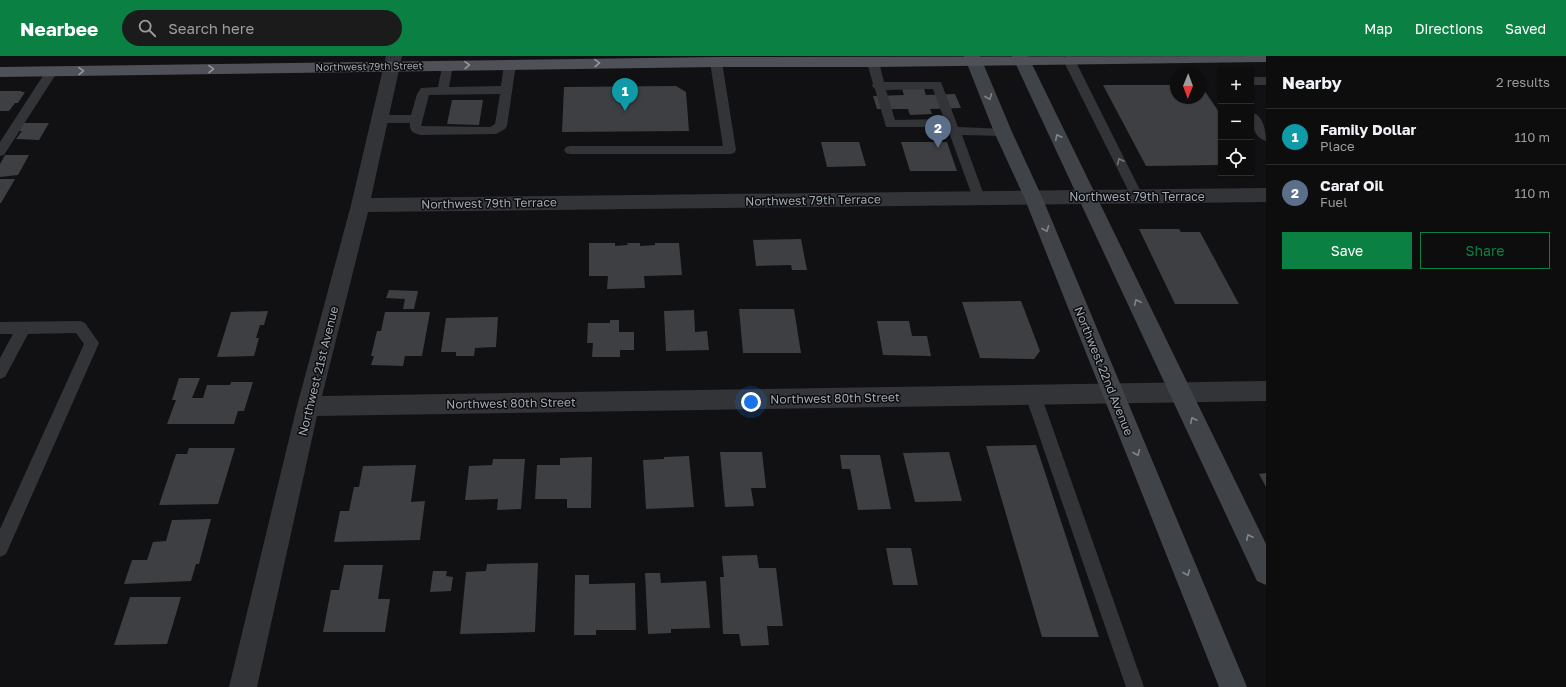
<!DOCTYPE html>
<meta charset="utf-8">
<style>
body{margin:0;font-family:"Golos Text",sans-serif;background:#1b1b1c;color:#f1f3f6}
.controls{position:absolute;right:12px;top:12px;display:grid;overflow:hidden;border-radius:0px;box-shadow:0 1px 3px #0004}
.controls button{width:36px;height:36px;display:grid;place-items:center;padding:0;border:0;border-bottom:1px solid #2d2d2e;background:#0d0d0e;color:#f1f3f6;font:20px sans-serif}
.compass{position:absolute;left:1170px;top:12px;width:36px;height:36px;border-radius:50%;background:#0d0d0e;box-shadow:0 1px 3px #0004;rotate:181deg}
.you{position:absolute;left:751px;top:346px;width:14px;height:14px;margin:-10px;border:3px solid #fff;border-radius:50%;background:#1a73e8;box-shadow:0 0 0 6px #1a73e833}
.badge{display:grid;place-items:center;width:26px;height:26px;border-radius:50%;background:#0b8043;color:#fff;font-size:13px;font-weight:700}
.pin{position:absolute;translate:-50% -33px;filter:drop-shadow(0 1px 2px #0008)}
.pin::after{content:'';position:absolute;top:21px;width:14px;height:12px;background:inherit;clip-path:polygon(0 0,100% 0,50% 100%)}
.list{margin:0;padding:0;list-style:none}
h2{display:flex;justify-content:space-between;align-items:center;height:52px;margin:0;padding:0 16px;font-size:17px}
h2 small{font-size:13px;font-weight:400;color:#9a9c9e}
.list li{display:grid;grid-template-columns:26px 1fr auto;gap:12px;align-items:center;box-sizing:border-box;height:56px;padding:0 16px;border-top:1px solid #2d2d2e}
.list b{display:block;font-size:15px;white-space:nowrap}
.list p{margin:0;font-size:13px;white-space:nowrap;color:#9a9c9e}
.list em{font-size:13px;font-style:normal;color:#9a9c9e}
.actions{display:flex;gap:8px;padding:12px 16px}
.actions a{flex:1;padding:9px 0;border:1px solid #0b8043;border-radius:0px;text-align:center;font-size:14px;color:#0b8043}
.actions .main{background:#0b8043;color:#fff}
.icon{flex:none;width:22px;height:22px;fill:none;stroke:currentColor;stroke-width:2;stroke-linecap:round;stroke-linejoin:round}
.map{position:relative;flex:none;width:1266px;height:631px;overflow:hidden}
header{display:flex;align-items:center;gap:24px;box-sizing:border-box;height:56px;padding:0 20px;background:#0b8043;color:#fff}
header strong{font-size:19px}
nav{display:flex;gap:22px;margin-inline-start:auto;font-size:14px}
.search{width:280px;height:36px;background:#1b1b1c;display:flex;align-items:center;gap:10px;box-sizing:border-box;padding:0 14px;border-radius:22px;color:#9a9c9e;font-size:15px}
main{display:flex}
aside{flex:1;background:#0d0d0e}
.map>svg:first-child{display:block}
.building{fill:#3d3f43}
.lines{fill:none;stroke-linecap:round;stroke-linejoin:round}
.service{fill:#323438;fill-rule:evenodd}
.minor{fill:#323438;fill-rule:evenodd}
.secondary{fill:#404348;fill-rule:evenodd}
.primary{fill:#4e5157;fill-rule:evenodd}
.oneway{stroke:#9098a1}
.oneway2{stroke:#7f868e}
.oneway3{stroke:#6f757c}
.labels{text-anchor:middle;dominant-baseline:central;stroke-width:3;stroke-linejoin:round;paint-order:stroke}
.far-street-label{font-size:10px;fill:#a1aab4;stroke:#0c0c0e}
.street-label{font-size:12px;fill:#a1aab4;stroke:#0c0c0e}
</style>
<header>
<strong>Nearbee</strong>
<div class="search"><svg class="icon" aria-label="search" viewBox="0 0 24 24"><circle cx="10" cy="10" r="6"/><path d="M15 15l6 6"/></svg>Search here</div>
<nav><a>Map</a><a>Directions</a><a>Saved</a></nav>
</header>
<main>
<div class="map">
<svg width="1266" height="631" viewBox="0 0 1266 631">
<rect width="100%" height="100%" fill="#111113"/>
<path class="building" d="M1200,28L1221,59V109L1146,110L1103,29H1176V42H1200Z
M676,30L686,36L689,75L562,76L564,31Z
M902,33H924L926,39L955,38L961,52L930,53L932,58L910,59L908,53H877L873,40L904,39Z
M0,35H22L21,36H25L18,47H15L9,55H0Z
M452,44H483L479,69L447,68Z
M23,67H49L39,84L16,83L22,75H17Z
M821,86H859L866,110L827,111Z
M901,86H947L957,115H910Z
M5,99H29L18,119L0,121V108Z
M0,123H15L1,147H0Z
M1139,173H1179L1181,176H1200L1239,248H1175Z
M801,183L807,214H792L791,209L756,210L753,184Z
M589,187H615V190L628,189L627,187H640V190L655,189V187H679L682,219L644,220L645,232L607,233L608,220H589Z
M389,234L418,235L414,253H403L405,243L386,242Z
M1021,245L1040,295L1034,303L980,302L962,246Z
M739,253H794L801,297H743Z
M694,254L695,276L707,275L709,294L666,295L664,255Z
M268,255L264,269H260L256,282H259L254,300L217,301L231,256Z
M385,256H430L422,300H405L403,310L371,309L374,300H371L377,275H381Z
M498,261L496,291L475,292L474,300H456V296H441L446,262Z
M610,264H619V276H634V294H620V301H592L593,287H587L588,267H610Z
M877,265H909L912,280H927L931,300L883,299Z
M179,322H200L192,342H203L207,329H230L231,326H253L244,355H238L234,368H167L176,344H172Z
M1036,389L1099,581H1042L986,390Z
M189,392H235L218,448L159,449L176,398H187Z
M720,396H762L766,432H751L754,450L725,451Z
M949,396L962,445L915,446L903,397Z
M840,399H880L891,453L858,454L850,413H842Z
M689,400L694,451L646,453L643,404L664,403V401Z
M592,401L591,452H567V443H535L537,409H560V402Z
M493,403H525L521,453L497,454L498,443L465,444L469,410L492,409Z
M416,409L411,446L425,445L420,484L334,486L340,455H349L354,431H359L363,410Z
M1266,417V431L1259,418Z
M211,463L199,508H196L191,525L124,528L132,504H147L153,486L166,485L172,464Z
M886,492H911L918,529H893Z
M757,499L759,512H776L783,570H767L769,589L741,590L739,578H723L720,521H724L722,500Z
M538,507L535,576L460,578L466,516L486,515L487,508Z
M344,509H383L378,543H390L385,576H323L331,534H339Z
M433,515H447L446,520L453,521L451,535L430,536Z
M645,517H660L661,527L706,525L710,572L671,573V577L648,578Z
M575,519H589V528L635,527L636,574H596V579H574Z
M130,541H181L167,588L114,589Z"/>
<g class="lines">
<path class="service" d="M1069,0L1073,1L1075,4L1143,140L1142,143L1137,145L1132,143L1131,140L1063,4L1065,1Z
M716,2L720,3L722,6L736,94L734,97L730,98H570L566,97L564,94L566,91L570,90H723L710,6L712,3Z
M873,2L877,3L879,6L884,26H941L958,71L1007,73L1009,76L1007,79L1003,80L962,79L985,142L984,145L979,147L974,145L973,142L947,71H886L875,33L872,30L873,28L867,6L869,3ZM933,33L944,63L895,64L886,34Z
M510,4L514,5L516,8L507,70L505,73L496,78L420,79C413,77 409,75 410,67H379L375,66L373,63L375,60L379,59H411L417,38L421,32L438,31L443,6H451L453,9L449,31L501,30L504,8L506,5ZM500,38L495,68L490,71L421,70L429,39Z
M52,11L56,12L58,15L4,99L0,100V86L48,12Z
M1251,21H1266V29H1251Z
M1251,56C1263,59 1266,74 1266,85C1254,82 1251,67 1251,56Z
M80,265L85,267L99,287L6,498L0,501V473L84,288L76,277L28,278L5,321L0,323V302L13,278H0V266Z
M1033,332L1038,334L1041,339L1144,631H1126L1025,339L1028,334Z"/>
<path class="minor" d="M386,0H402L371,142L1266,132V146L368,156L322,340L1266,325V345L317,360L257,631H229L297,350L351,149Z"/>
<path class="secondary" d="M964,0H980L1012,76L1042,141L1247,631H1219L1024,141L994,76Z
M1012,0H1028L1266,488V529L1257,525Z"/>
<path class="primary" d="M1266,0V6L873,11H716L0,21V11L716,1Z"/>
</g>
<defs><path id="oneway-chevron" d="M-2-3.5L2.5 0L-2 3.5" fill="none" stroke-width="1.6" stroke-linecap="round" stroke-linejoin="round"/></defs>
<g class="oneway">
<use href="#oneway-chevron" transform="translate(597 7) rotate(-1)"/>
<use href="#oneway-chevron" transform="translate(467 9) rotate(-1)"/>
<use href="#oneway-chevron" transform="translate(211 13) rotate(-1)"/>
<use href="#oneway-chevron" transform="translate(81 15) rotate(-1)"/>
</g>
<g class="oneway2">
<use href="#oneway-chevron" transform="translate(989 41) rotate(68)"/>
<use href="#oneway-chevron" transform="translate(1058 81) rotate(-116)"/>
<use href="#oneway-chevron" transform="translate(1046 173) rotate(68)"/>
<use href="#oneway-chevron" transform="translate(1137 246) rotate(-115)"/>
<use href="#oneway-chevron" transform="translate(1193 364) rotate(-116)"/>
<use href="#oneway-chevron" transform="translate(1137 397) rotate(68)"/>
<use href="#oneway-chevron" transform="translate(1249 481) rotate(-116)"/>
<use href="#oneway-chevron" transform="translate(1187 517) rotate(68)"/>
</g>
<use class="oneway3" href="#oneway-chevron" transform="translate(1120 105) rotate(-117)"/>
<g class="labels">
<g class="far-street-label">
<text transform="translate(369 10) rotate(-1)">Northwest 79th Street</text>
</g>
<g class="street-label">
<text x="1137" y="140">Northwest 79th Terrace</text>
<text transform="translate(813 144) rotate(-1)">Northwest 79th Terrace</text>
<text transform="translate(489 147) rotate(-1)">Northwest 79th Terrace</text>
<text transform="translate(318 315) rotate(-76)">Northwest 21st Avenue</text>
<text transform="translate(1104 315) rotate(68)">Northwest 22nd Avenue</text>
<text transform="translate(835 342) rotate(-1)">Northwest 80th Street</text>
<text transform="translate(511 347) rotate(-1)">Northwest 80th Street</text>
</g>
</g>
</svg>
<div class="controls">
<button>+</button>
<button>−</button>
<button><svg class="icon" aria-label="locate" viewBox="0 0 24 24"><circle cx="12" cy="12" r="6"/><path d="M12 2v4M12 18v4M2 12h4M18 12h4"/></svg></button>
</div>
<svg class="compass" viewBox="-18 -18 36 36"><path d="M0-13l5 13h-10z" fill="#e53935"/><path d="M0 13l5-13h-10z" fill="#9a9c9e"/></svg>
<div class="you"></div>
<div class="pin badge" style="left:625px;top:55px;background:#0f9aa8">1</div>
<div class="pin badge" style="left:938px;top:92px;background:#5c6f8a">2</div>
</div>
<aside>
<h2>Nearby<small>2 results</small></h2>
<ul class="list">
<li><span class="badge" style="background:#0f9aa8">1</span><div><b>Family Dollar</b><p>Place</p></div><em>110 m</em></li>
<li><span class="badge" style="background:#5c6f8a">2</span><div><b>Caraf Oil</b><p>Fuel</p></div><em>110 m</em></li>
</ul>
<div class="actions"><a class="main">Save</a><a>Share</a></div>
</aside>
</main>
